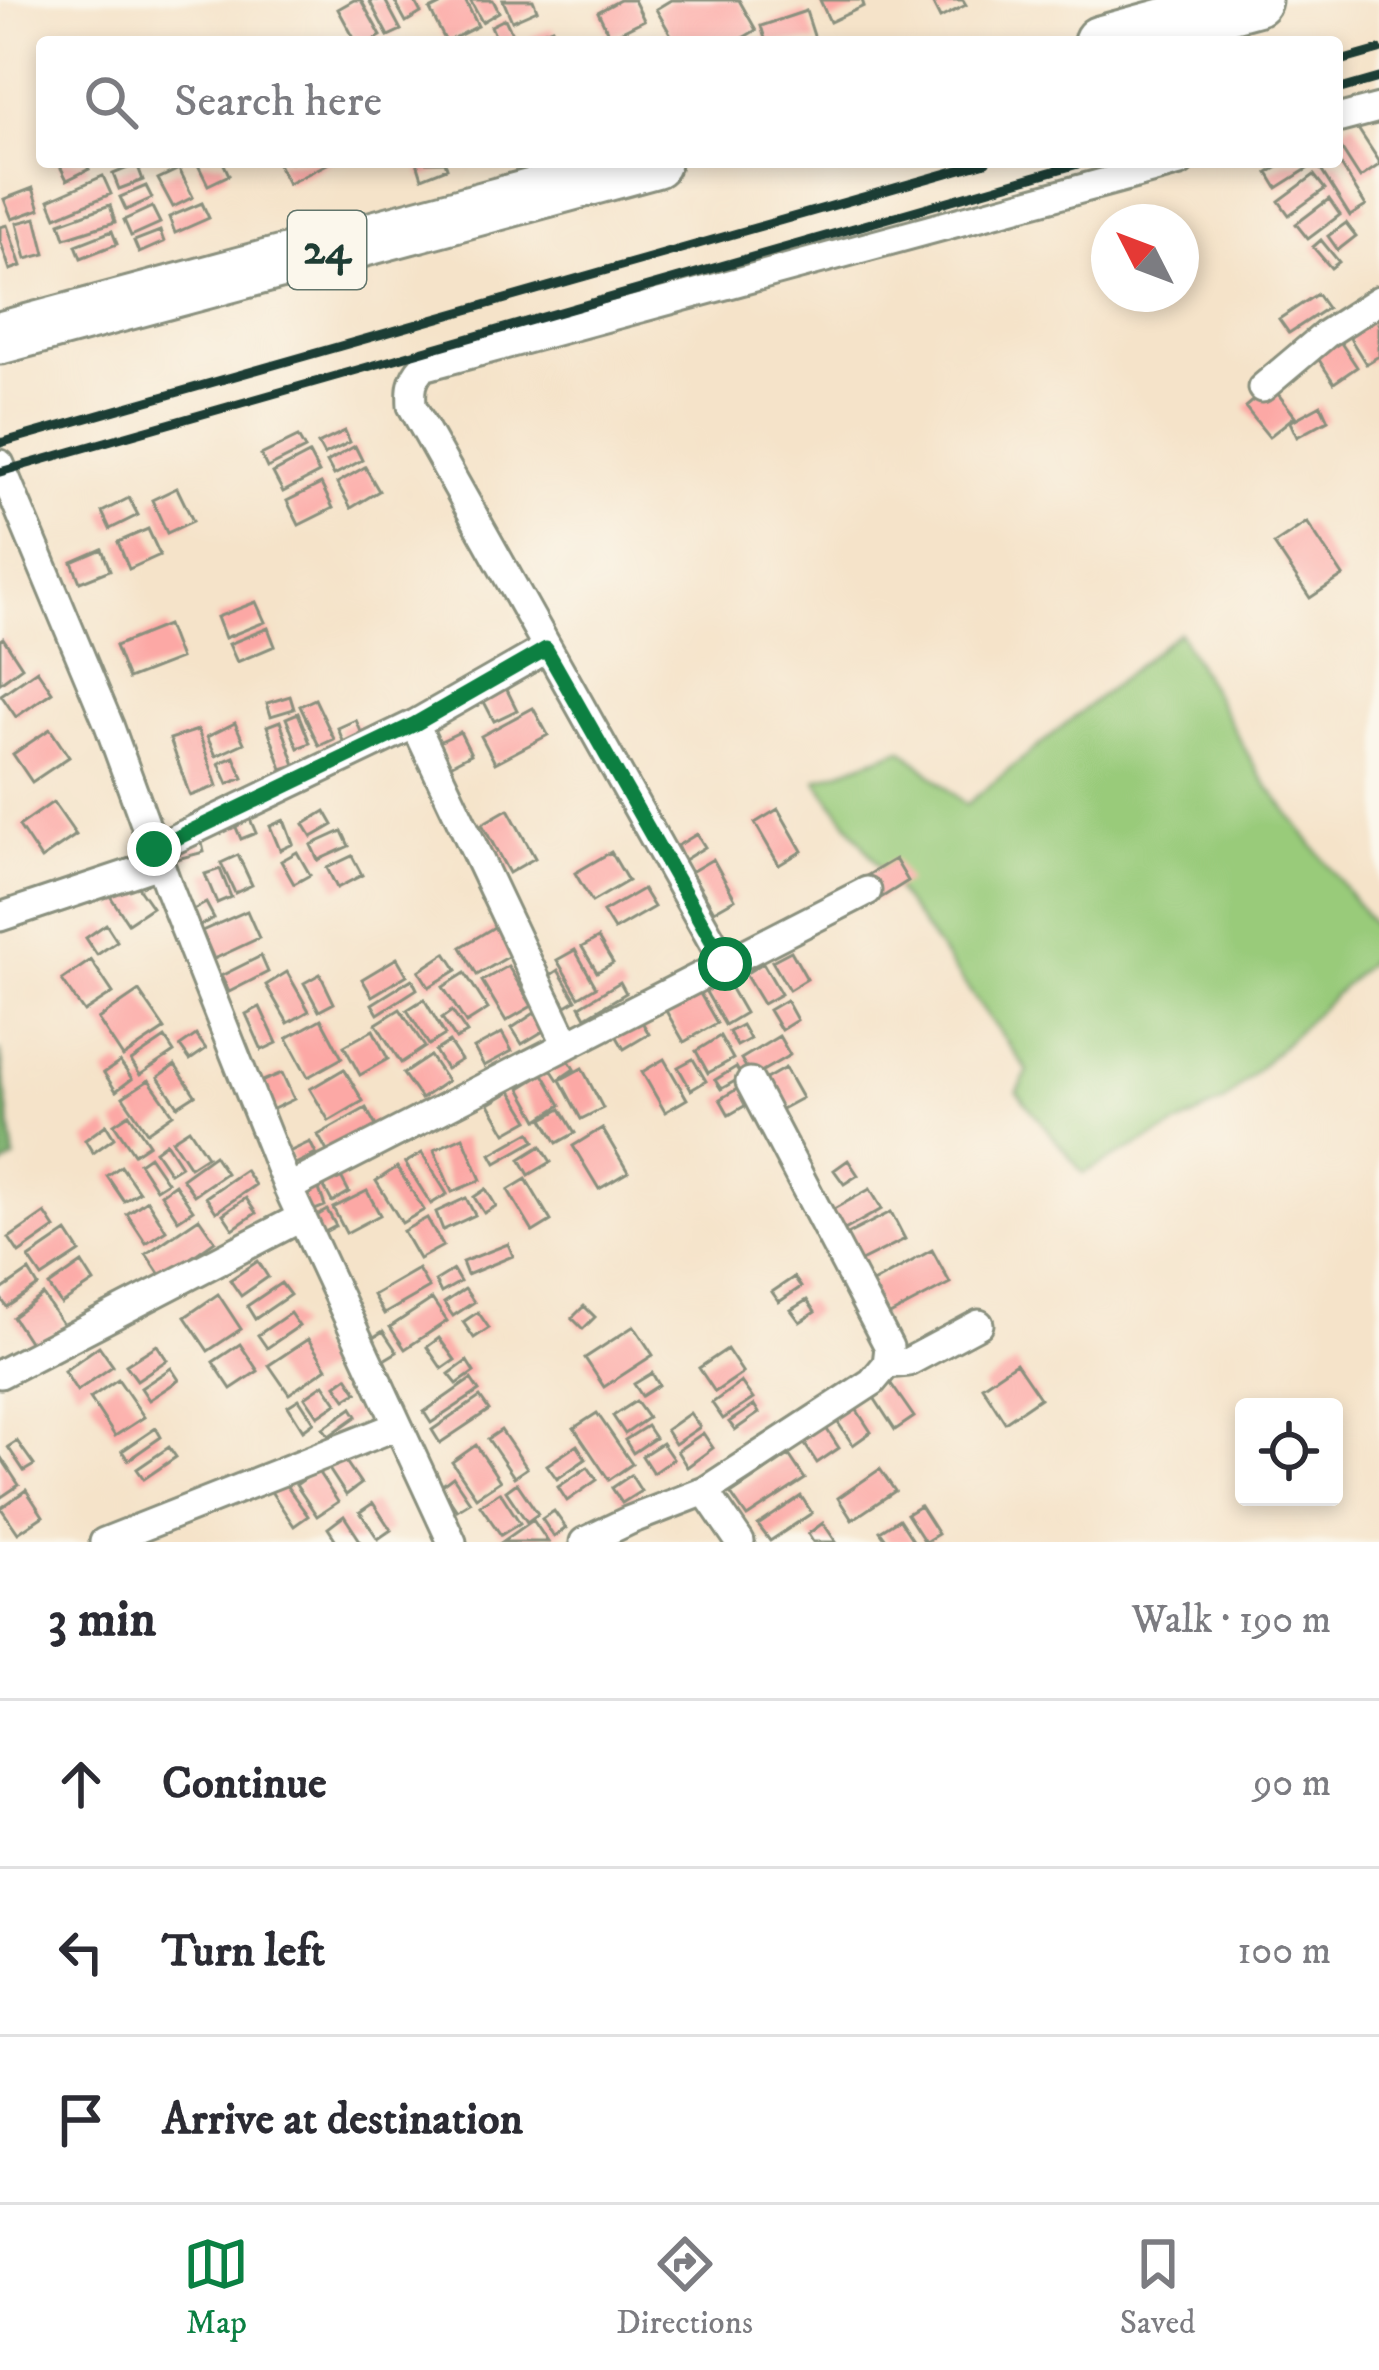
<!DOCTYPE html>
<meta charset="utf-8">
<style>
body{margin:0;font-family:"IM FELL DW Pica",serif;background:#f7f7f7;color:#2b2b33}
.controls{position:absolute;right:36px;bottom:36px;display:grid;overflow:hidden;border-radius:12px;box-shadow:0 6px 18px #0003}
.controls button{width:108px;height:108px;display:grid;place-items:center;padding:0;border:0;border-bottom:3px solid #e1e1e2;background:#fff;color:#2b2b33;font:60px sans-serif}
.compass{position:absolute;left:1091px;top:204px;width:108px;height:108px;border-radius:50%;background:#fff;box-shadow:0 6px 18px #0003;rotate:312deg}
.stop{position:absolute;width:36px;height:36px;margin:-27px;border:9px solid #0b8043;border-radius:50%;background:#fff}
.stop.end{background:#0b8043;border-color:#fff;box-shadow:0 3px 12px #0008}
.list{margin:0;padding:0;list-style:none}
h2{display:flex;justify-content:space-between;align-items:center;height:156px;margin:0;padding:0 48px;font-size:51px}
h2 small{font-size:39px;font-weight:400;color:#7c7c81}
.list li{display:grid;grid-template-columns:78px 1fr auto;gap:36px;align-items:center;box-sizing:border-box;height:168px;padding:0 48px;border-top:3px solid #e1e1e2}
.list b{display:block;font-size:45px;white-space:nowrap}
.list em{font-size:39px;font-style:normal;color:#7c7c81}
.icon{flex:none;width:66px;height:66px;fill:none;stroke:currentColor;stroke-width:2;stroke-linecap:round;stroke-linejoin:round}
.map{position:relative;flex:none;width:1379px;height:1542px;overflow:hidden}
.search{position:absolute;background:#fff;box-shadow:0 6px 18px #0003;left:36px;right:36px;top:36px;height:132px;display:flex;align-items:center;gap:30px;box-sizing:border-box;padding:0 42px;border-radius:12px;color:#7c7c81;font-size:45px}
.sheet{height:660px;background:#fff}
nav{display:flex;justify-content:space-around;align-items:center;box-sizing:border-box;height:168px;border-top:3px solid #e1e1e2;background:#fff;font-size:33px;color:#7c7c81}
nav a{display:grid;justify-items:center;gap:6px}
nav .on{color:#0b8043}
.map>svg:first-child{display:block}
.green{fill:#99cb7a;stroke:#5c8457;stroke-width:3}
.forest{fill:#7aaf6a;stroke:#4c764f;stroke-width:3}
.building{fill:#fca8a5}
.lines{fill:none;stroke-linecap:round;stroke-linejoin:round}
.street-casing{stroke:#8a907e;stroke-width:33}
.highway-casing{stroke:#8a907e;stroke-width:57}
.street{stroke:#fff;stroke-width:27}
.highway{stroke:#fff;stroke-width:51}
.rail{stroke:#1f3d34;stroke-width:9}
.route{stroke:#0b8043;stroke-width:15}
.labels{text-anchor:middle;dominant-baseline:central;stroke-width:9;stroke-linejoin:round;paint-order:stroke}
.shield{fill:#fbf7ec;stroke:#61756b;stroke-width:3}
.shield-label{font-size:45px;font-weight:bold;fill:#1f3d34}
</style>
<div class="map">
<svg width="1379" height="1542" viewBox="0 0 1379 1542">
<rect width="100%" height="100%" fill="#fbf7ec"/>
<filter id="ink" filterUnits="userSpaceOnUse"><feTurbulence type="fractalNoise" baseFrequency=".00833" numOctaves="2"/><feDisplacementMap in="SourceGraphic" scale="24" xChannelSelector="R" yChannelSelector="G"/><feConvolveMatrix kernelMatrix="1 2 1 2 8 2 1 2 1" color-interpolation-filters="sRGB"/></filter>
<filter id="wash" filterUnits="userSpaceOnUse"><feTurbulence type="fractalNoise" baseFrequency=".004" numOctaves="4" result="noise"/><feDisplacementMap in="SourceGraphic" scale="48" xChannelSelector="R" yChannelSelector="G"/><feGaussianBlur stdDeviation="2.7" result="paint"/><feColorMatrix in="noise" values="0 0 0 0 0 0 0 0 0 0 0 0 0 0 0 0 0 1.4 0 .05"/><feComposite in="paint" operator="in"/></filter>
<g filter="url(#wash)">
<rect width="100%" height="100%" fill="#f5e3c9"/>
<path class="green" d="M1179,632L1259,774L1379,933V952L1225,1101L1083,1173L1017,1092L1028,1071L816,780L902,749L966,805Z"/>
<path class="forest" d="M0,1049L15,1159L0,1168Z"/>
<g id="blocks">
<path class="building" d="M354,0H361L381,36L370,42H356L338,9Z
M369,0H385L401,30L388,36Z
M394,0H414L421,13L406,22Z
M450,0H465L478,26L446,42L430,10Z
M470,0H493L499,12L482,22Z
M503,0H533L537,10L512,21Z
M620,0H634L644,20L610,37L598,12Z
M671,0H739L756,30L736,42H675L656,9Z
M820,0H862L864,6L830,22Z
M931,0H963L966,5L940,18Z
M806,11L816,42H766L761,26Z
M505,19L516,42H498L491,26Z
M552,28L558,42H532L530,37Z
M1353,121L1379,161V165L1360,178L1337,142V132Z
M58,162H85L89,169L67,180Z
M204,162H223L229,175L208,185L198,165Z
M277,162H331L288,184Z
M417,162H445L447,168L422,178Z
M1286,162H1303L1307,169L1277,188L1268,173Z
M1316,162H1339L1366,206L1350,216Z
M137,164L143,180L119,189L113,174Z
M179,169L193,197L173,207L158,179Z
M1314,175L1325,189L1289,215L1279,201Z
M103,176L111,194L56,217L49,200Z
M146,186L152,198L126,210L120,197Z
M33,188L40,209L12,219L4,199Z
M1329,199L1340,215L1308,239L1296,224Z
M202,203L209,218L175,233L169,217Z
M110,205L115,222L65,238L60,223Z
M152,207L160,223L131,236L124,220Z
M36,218L45,254L26,259L17,223Z
M1346,223L1356,236L1338,250L1328,236Z
M7,225L21,266L10,270L0,240V227Z
M112,231L117,244L81,258L76,245Z
M160,231L164,242L139,253L134,241Z
M1321,240L1339,262L1331,268L1313,247Z
M1317,294L1327,308L1289,333L1279,319Z
M1379,317V356L1366,364L1348,335Z
M1335,334L1357,367L1334,383L1312,349Z
M1271,385L1295,416L1269,437L1245,407Z
M1321,405L1328,420L1297,437L1290,422Z
M345,431L350,442L324,455L318,444Z
M298,437L305,449L267,468L261,455Z
M355,446L362,460L334,475L327,462Z
M309,454L319,473L283,492L273,473Z
M365,467L379,491L351,508L337,483Z
M321,484L333,508L299,525L287,501Z
M177,488L193,521L167,533L152,500Z
M129,498L138,515L110,529L102,512Z
M1307,522L1343,576L1310,598L1274,544Z
M148,529L160,555L129,569L118,542Z
M102,549L110,570L80,582L72,562Z
M256,602L265,622L225,638L217,617Z
M167,625L180,659L128,679L115,646Z
M268,628L275,646L237,662L229,644Z
M3,638L22,667L0,683V640Z
M37,670L52,692L16,717L1,695Z
M505,686L517,710L494,721L482,698Z
M290,696L294,709L271,716L267,703Z
M315,699L334,739L319,746L300,706Z
M533,708L548,735L495,763L481,736Z
M298,713L310,743L298,748L286,718Z
M356,720L367,746L348,754L338,728Z
M280,721L295,765L282,769L267,726Z
M235,723L244,743L216,756L207,737Z
M50,729L69,757L32,782L13,754Z
M198,730L217,786L190,796L170,739Z
M460,732L471,754L450,765L439,742Z
M234,757L243,778L228,784L219,763Z
M53,802L76,835L41,859L19,826Z
M508,809L535,858L509,873L482,824Z
M778,809L802,851L779,865L755,823Z
M325,811L333,825L312,837L304,824Z
M247,812L256,833L241,839L232,818Z
M284,820L293,844L280,850L270,826Z
M342,831L349,846L318,860L311,845Z
M697,834L705,847L684,860L677,846Z
M202,843L204,852L170,861L168,851Z
M297,852L310,875L294,884L281,861Z
M611,852L628,881L592,902L575,873Z
M238,855L252,885L235,893L221,863Z
M352,856L362,875L337,888L327,868Z
M713,859L735,899L714,911L691,872Z
M895,859L908,881L876,901L863,878Z
M220,869L231,897L217,903L205,874Z
M133,880L152,907L128,923L110,896Z
M643,889L654,907L614,930L603,912Z
M206,903L214,918L199,926L191,911Z
M247,911L259,938L214,959L202,931Z
M106,924L117,941L97,955L86,938Z
M496,926L513,954L477,975L461,947Z
M598,938L613,963L597,972L582,947Z
M575,950L596,987L579,997L557,960Z
M791,951L807,979L789,990L772,961Z
M446,953L457,970L429,987L419,971Z
M261,956L268,972L229,992L221,976Z
M397,958L407,975L372,996L362,979Z
M91,960L113,993L84,1012L62,980Z
M763,963L781,994L763,1004L745,974Z
M508,966L532,1006L506,1021L482,981Z
M558,970L576,1000L566,1006L549,976Z
M287,972L309,1011L288,1023L266,985Z
M465,973L488,1009L466,1023L443,987Z
M320,974L334,1003L319,1011L304,983Z
M412,979L417,989L378,1014L372,1004Z
M726,980L745,1013L725,1025L706,992Z
M620,982L626,993L586,1017L580,1006Z
M695,985L717,1023L684,1042L662,1004Z
M139,991L165,1029L123,1057L98,1019Z
M424,999L445,1035L429,1045L407,1010Z
M786,1000L797,1020L781,1030L769,1010Z
M260,1007L277,1043L262,1050L246,1014Z
M400,1009L425,1047L401,1063L376,1024Z
M539,1010L550,1027L522,1044L512,1028Z
M452,1011L467,1033L456,1039L442,1018Z
M638,1015L649,1034L624,1049L613,1030Z
M321,1019L342,1058L308,1077L287,1038Z
M742,1025L750,1039L737,1046L729,1032Z
M373,1030L388,1059L360,1075L344,1046Z
M502,1033L512,1051L484,1066L474,1048Z
M196,1035L206,1049L190,1060L180,1046Z
M720,1036L733,1059L708,1073L696,1051Z
M779,1036L790,1055L752,1077L741,1059Z
M165,1038L174,1052L140,1075L131,1061Z
M449,1042L461,1060L446,1069L435,1051Z
M562,1049L574,1069L558,1080L545,1060Z
M430,1056L447,1081L421,1099L403,1074Z
M664,1059L687,1099L665,1112L642,1072Z
M693,1059L706,1081L691,1090L678,1067Z
M120,1062L132,1079L116,1091L104,1073Z
M175,1065L195,1095L178,1106L158,1077Z
M736,1067L742,1077L721,1089L715,1080Z
M582,1068L603,1108L581,1119L560,1080Z
M785,1068L802,1098L776,1112L759,1083Z
M344,1069L363,1101L329,1121L310,1089Z
M282,1073L294,1099L265,1113L253,1085Z
M543,1074L561,1105L538,1120L520,1088Z
M149,1080L173,1114L147,1132L123,1097Z
M744,1085L753,1101L729,1115L720,1099Z
M511,1091L529,1120L506,1133L489,1104Z
M366,1108L376,1126L328,1153L318,1135Z
M561,1109L575,1133L557,1143L543,1119Z
M129,1114L149,1144L134,1154L114,1124Z
M106,1125L114,1138L93,1153L85,1140Z
M602,1128L628,1172L599,1189L573,1146Z
M189,1129L207,1156L190,1167L172,1140Z
M530,1132L535,1141L496,1163L491,1154Z
M463,1137L481,1180L452,1192L434,1150Z
M310,1142L316,1154L295,1164L289,1152Z
M166,1143L181,1166L170,1173L155,1151Z
M541,1146L551,1162L529,1175L520,1159Z
M422,1153L447,1194L431,1204L405,1163Z
M214,1155L226,1173L194,1195L182,1178Z
M149,1156L167,1182L156,1189L139,1163Z
M848,1160L858,1175L844,1184L834,1170Z
M121,1166L139,1192L124,1201L107,1176Z
M397,1167L424,1210L402,1223L376,1181Z
M245,1170L255,1185L216,1212L206,1197Z
M338,1171L349,1192L332,1202L321,1181Z
M526,1179L551,1221L533,1232L508,1190Z
M316,1181L325,1206L305,1214L296,1189Z
M175,1184L193,1210L178,1220L161,1194Z
M486,1189L496,1206L484,1213L474,1197Z
M870,1189L882,1209L841,1232L830,1211Z
M367,1191L380,1215L346,1233L333,1208Z
M246,1198L256,1213L233,1229L223,1214Z
M466,1198L475,1215L443,1230L436,1212Z
M147,1200L166,1230L146,1243L127,1214Z
M327,1210L336,1226L317,1236L308,1221Z
M891,1212L905,1239L851,1266L838,1239Z
M45,1213L55,1228L19,1253L9,1238Z
M199,1218L215,1241L162,1278L146,1254Z
M427,1218L443,1246L419,1259L403,1231Z
M67,1232L80,1252L42,1277L29,1258Z
M508,1244L513,1256L467,1275L462,1262Z
M932,1250L950,1283L884,1318L867,1286Z
M258,1261L268,1277L241,1296L230,1280Z
M82,1263L94,1282L61,1304L49,1286Z
M418,1269L429,1288L384,1314L373,1295Z
M453,1270L460,1282L441,1293L435,1281Z
M29,1271L38,1286L7,1307L0,1297V1291Z
M794,1277L801,1287L779,1302L772,1292Z
M281,1283L290,1295L255,1319L247,1306Z
M465,1289L474,1302L453,1316L444,1303Z
M218,1294L241,1329L208,1351L185,1317Z
M43,1295L63,1325L32,1346L13,1317Z
M432,1299L447,1321L405,1349L390,1327Z
M807,1300L815,1312L800,1322L791,1310Z
M584,1306L595,1317L583,1329L572,1318Z
M478,1312L489,1328L474,1338L463,1322Z
M290,1313L299,1326L267,1348L258,1335Z
M634,1326L653,1355L604,1387L585,1358Z
M383,1331L397,1352L382,1361L368,1341Z
M439,1338L455,1360L442,1369L427,1347Z
M308,1339L327,1368L289,1394L269,1365Z
M240,1344L258,1371L231,1389L213,1362Z
M157,1345L167,1360L137,1380L126,1365Z
M99,1346L113,1366L77,1391L64,1371Z
M727,1349L743,1373L715,1392L699,1368Z
M467,1361L474,1372L457,1384L449,1374Z
M1016,1363L1040,1398L1005,1422L982,1386Z
M171,1368L179,1380L149,1400L141,1388Z
M652,1373L659,1385L642,1396L634,1384Z
M347,1377L357,1392L346,1399L336,1385Z
M118,1379L144,1417L115,1436L90,1398Z
M471,1379L479,1391L431,1423L424,1412Z
M889,1381L914,1417L895,1430L871,1393Z
M741,1382L753,1399L723,1419L712,1403Z
M324,1384L337,1403L318,1416L305,1397Z
M480,1397L489,1410L440,1443L432,1430Z
M299,1399L314,1422L303,1430L288,1406Z
M636,1401L648,1418L625,1434L613,1416Z
M851,1401L871,1432L853,1445L832,1414Z
M754,1405L759,1413L735,1430L729,1422Z
M352,1408L357,1416L329,1436L323,1428Z
M597,1413L632,1464L609,1480L574,1428Z
M690,1413L700,1427L675,1444L666,1430Z
M820,1419L839,1448L817,1463L798,1434Z
M647,1426L655,1438L633,1453L625,1440Z
M156,1428L161,1437L128,1460L122,1451Z
M501,1430L527,1468L514,1477L488,1439Z
M703,1433L713,1448L687,1467L677,1451Z
M17,1441L34,1465L24,1471L8,1447Z
M662,1443L673,1459L653,1473L642,1456Z
M476,1445L500,1481L476,1497L452,1462Z
M577,1445L586,1459L557,1479L547,1465Z
M169,1447L176,1457L144,1479L137,1469Z
M340,1453L361,1484L346,1495L325,1463Z
M789,1455L805,1479L747,1517L731,1494Z
M0,1456L19,1485L0,1498Z
M588,1467L597,1480L567,1501L558,1487Z
M880,1469L895,1491L852,1520L838,1498Z
M317,1470L338,1502L317,1516L296,1485Z
M631,1475L641,1491L622,1503L612,1488Z
M453,1477L470,1502L457,1510L441,1486Z
M283,1481L308,1516L294,1526L270,1490Z
M517,1483L538,1514L527,1522L506,1491Z
M26,1490L43,1516L18,1533L1,1508Z
M500,1492L520,1523L501,1535L480,1505Z
M801,1496L812,1513L770,1541L758,1525Z
M373,1503L391,1530L378,1539L360,1512Z
M920,1506L938,1534L925,1542L907,1514Z
M554,1511L566,1528L554,1537L542,1519Z
M344,1516L361,1542H337L328,1528Z
M899,1519L914,1542H888L880,1531Z
M533,1520L548,1542H502Z
M823,1523L836,1542H813L808,1534Z"/>
</g>
</g>
<g filter="url(#ink)">
<use href="#blocks" fill-opacity="0" stroke="#8a907e" stroke-width="3"/>
<g class="lines">
<defs>
<path id="street" d="M1337,119L1379,108
M1262,388L1326,334L1379,300
M0,464L109,725L169,889L288,1188L452,1542
M415,724L567,1045
M154,849L415,724L546,649
M0,917L159,864
M725,964L412,406C411,390 411,380 423,367L1180,162
M288,1188L867,891
M887,1364L908,1362L979,1324
M0,1374L302,1217
M705,1491L740,1542
M104,1542L397,1426
M584,1542L630,1520L705,1491L872,1382L887,1364L889,1347L750,1082"/>
<path id="highway" d="M1100,42L1255,0
M0,338L654,162"/>
</defs>
<use href="#street" class="street-casing"/>
<use href="#highway" class="highway-casing"/>
<use href="#street" class="street"/>
<use href="#highway" class="highway"/>
<path class="rail" d="M1337,62L1379,50
M1337,90L1379,78
M0,443L986,162
M0,472L1085,162"/>
</g>
</g>
<g class="lines" filter="url(#ink)">
<path class="route" d="M154,849L415,724L546,649L725,964"/>
</g>
<g class="labels">
<rect class="shield" x="288" y="211" width="78" height="78" rx="9"/>
<g class="shield-label">
<text x="327" y="250">24</text>
</g>
</g>
</svg>
<div class="controls">
<button><svg class="icon" aria-label="locate" viewBox="0 0 24 24"><circle cx="12" cy="12" r="6"/><path d="M12 2v4M12 18v4M2 12h4M18 12h4"/></svg></button>
</div>
<svg class="compass" viewBox="-18 -18 36 36"><path d="M0-13l5 13h-10z" fill="#e53935"/><path d="M0 13l5-13h-10z" fill="#7c7c81"/></svg>
<div class="stop" style="left:725px;top:964px"></div>
<div class="stop end" style="left:154px;top:849px"></div>
<div class="search"><svg class="icon" aria-label="search" viewBox="0 0 24 24"><circle cx="10" cy="10" r="6"/><path d="M15 15l6 6"/></svg>Search here</div>
</div>
<section class="sheet">
<h2>3 min<small>Walk · 190 m</small></h2>
<ul class="list">
<li><svg class="icon" aria-label="ahead" viewBox="0 0 24 24"><path d="M12 20V5M6 11l6-6 6 6"/></svg><div><b>Continue</b></div><em>90 m</em></li>
<li><svg class="icon" aria-label="left" viewBox="0 0 24 24"><path d="M17 20v-9H6M10 6l-5 5 5 5"/></svg><div><b>Turn left</b></div><em>100 m</em></li>
<li><svg class="icon" aria-label="arrive" viewBox="0 0 24 24"><path d="M6 21V4h12l-3 4 3 4H6"/></svg><div><b>Arrive at destination</b></div></li>
</ul>
</section>
<nav>
<a class="on"><svg class="icon" aria-label="map" viewBox="0 0 24 24"><path d="M3 6l6-2 6 2 6-2v14l-6 2-6-2-6 2zM9 4v14M15 6v14"/></svg>Map</a>
<a><svg class="icon" aria-label="directions" viewBox="0 0 24 24"><path d="M12 3l9 9-9 9-9-9zM9 14v-3h6M13 9l2 2-2 2"/></svg>Directions</a>
<a><svg class="icon" aria-label="saved" viewBox="0 0 24 24"><path d="M7 4h10v16l-5-4-5 4z"/></svg>Saved</a>
</nav>
